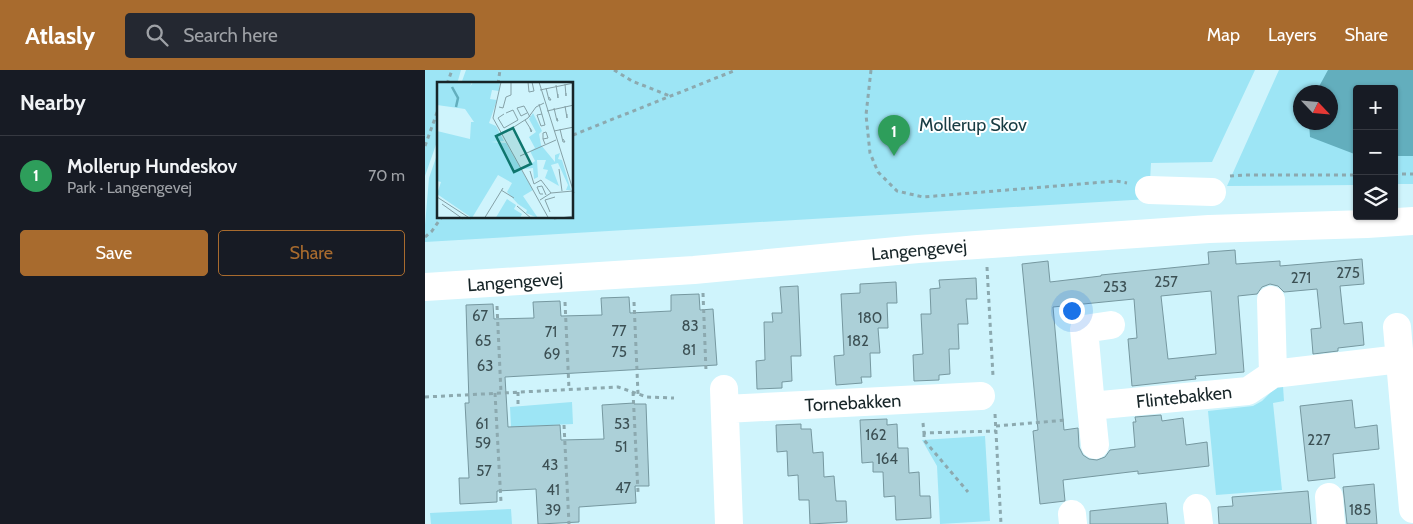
<!DOCTYPE html>
<meta charset="utf-8">
<style>
body{margin:0;font-family:Cabin,sans-serif;background:#242831;color:#f1f3f6}
.controls{position:absolute;right:15px;top:15px;display:grid;overflow:hidden;border-radius:5px;box-shadow:0 1px 4px #0004}
.controls button{width:45px;height:45px;display:grid;place-items:center;padding:0;border:0;border-bottom:1px solid #363941;background:#171b24;color:#f1f3f6;font:25px sans-serif}
.compass{position:absolute;left:868px;top:15px;width:45px;height:45px;border-radius:50%;background:#171b24;box-shadow:0 1px 4px #0004;rotate:116deg}
.you{position:absolute;left:646px;top:240px;width:18px;height:18px;margin:-12px;border:4px solid #fff;border-radius:50%;background:#1a73e8;box-shadow:0 0 0 8px #1a73e833}
.badge{display:grid;place-items:center;width:32px;height:32px;border-radius:50%;background:#a86b2e;color:#fff;font-size:16px;font-weight:700}
.pin{position:absolute;translate:-50% -41px;filter:drop-shadow(0 1px 2px #0008)}
.pin::after{content:'';position:absolute;top:26px;width:18px;height:15px;background:inherit;clip-path:polygon(0 0,100% 0,50% 100%)}
.list{margin:0;padding:0;list-style:none}
h2{display:flex;justify-content:space-between;align-items:center;height:65px;margin:0;padding:0 20px;font-size:21px}
h2 small{font-size:16px;font-weight:400;color:#9ea1a6}
.list li{display:grid;grid-template-columns:32px 1fr auto;gap:15px;align-items:center;box-sizing:border-box;height:80px;padding:0 20px;border-top:1px solid #363941}
.list b{display:block;font-size:19px;white-space:nowrap}
.list p{margin:0;font-size:16px;white-space:nowrap;color:#9ea1a6}
.list em{font-size:16px;font-style:normal;color:#9ea1a6}
.actions{display:flex;gap:10px;padding:15px 20px}
.actions a{flex:1;padding:11px 0;border:1px solid #a86b2e;border-radius:5px;text-align:center;font-size:18px;color:#a86b2e}
.actions .main{background:#a86b2e;color:#fff}
.icon{flex:none;width:28px;height:28px;fill:none;stroke:currentColor;stroke-width:2;stroke-linecap:round;stroke-linejoin:round}
.map{position:relative;flex:none;width:988px;height:454px;overflow:hidden}
header{display:flex;align-items:center;gap:30px;box-sizing:border-box;height:70px;padding:0 25px;background:#a86b2e;color:#fff}
header strong{font-size:24px}
nav{display:flex;gap:28px;margin-inline-start:auto;font-size:18px}
.search{width:350px;height:45px;background:#242831;display:flex;align-items:center;gap:12px;box-sizing:border-box;padding:0 18px;border-radius:5px;color:#9ea1a6;font-size:19px}
main{display:flex}
aside{flex:1;background:#171b24}
.map>svg:first-child{display:block}
.green{fill:#9de5f5;fill-rule:evenodd}
.water{fill:#63aebd}
.building{fill:#acd0d8;stroke:#7698a0;fill-rule:evenodd}
.lines{fill:none;stroke-linecap:round;stroke-linejoin:round}
.path{stroke:#8ca9af;stroke-width:3;stroke-dasharray:4 4;stroke-linecap:butt}
.minor{stroke:#fff;stroke-width:28}
.labels{text-anchor:middle;dominant-baseline:central;stroke-width:4;stroke-linejoin:round;paint-order:stroke}
.number-label{font-size:15px;fill:#3c5054}
.park-label{font-size:18px;fill:#183c43;stroke:#fff}
.street-label{font-size:18px;fill:#172528;stroke:#fff}
.inset-river{fill:none;stroke:#63aebd;stroke-width:2.5}
.inset-road{fill:none;stroke:#85a1a7;stroke-width:1}
.view{fill:#0f766e;fill-opacity:0.15;stroke:#0f766e;stroke-width:2.5}
.inset-edge{fill:none;stroke:#172528;stroke-width:2.5}
</style>
<header>
<strong>Atlasly</strong>
<div class="search"><svg class="icon" aria-label="search" viewBox="0 0 24 24"><circle cx="10" cy="10" r="6"/><path d="M15 15l6 6"/></svg>Search here</div>
<nav><a>Map</a><a>Layers</a><a>Share</a></nav>
</header>
<main>
<aside>
<h2>Nearby<small></small></h2>
<ul class="list">
<li><span class="badge" style="background:#2e9e5b">1</span><div><b>Mollerup Hundeskov</b><p>Park · Langengevej</p></div><em>70 m</em></li>
</ul>
<div class="actions"><a class="main">Save</a><a>Share</a></div>
</aside>
<div class="map">
<svg width="988" height="454" viewBox="0 0 988 454">
<rect width="100%" height="100%" fill="#cff4fc"/>
<path class="green" d="M0,0H36L32,14H14V66L0,106Z
M41,0H830L787,92L726,93L724,129L0,172V155L4,108L14,79V148H148V14H36Z
M854,0H988V114H969V19H932V115L802,116ZM876,22H906V52H876Z
M858,316L859,331L848,333L857,420L791,425L783,341L828,336L837,331L851,317Z
M147,332L148,354L86,357L85,337Z
M560,366L565,451L515,454L512,396L497,370Z
M86,439L87,454H6L5,443Z"/>
<path class="water" d="M903,0H988V86H969V19H932V85L885,67L884,53L906,52V22H891Z"/>
<path class="building" d="M810,180L811,194L855,191V196L937,189L939,214L915,216L919,254L937,252L939,275L913,278V281L888,284L886,259L896,258L892,219L859,222L853,216L845,214L837,217L832,224L813,226L819,302L770,306L771,309L707,316L703,269L712,268L709,229L628,237L639,360L653,358L654,377L658,385L664,389L672,390L680,387L685,380L710,377L708,352H711L710,347L736,345L737,351L758,348L761,375L782,372L784,396L713,404V401L638,410L640,431L615,434L608,361L613,360L597,194L623,191L625,212L676,206V205L784,194L783,182ZM786,221L791,284L743,289L736,226Z
M551,208L552,229H541L543,254H533L534,279H524L525,304L514,305V310L489,311L488,285L498,284L496,244H506L505,219L515,218L514,210Z
M471,212L472,233H462L463,258H453L455,283H445L446,307H436L437,313L411,315L409,286L419,285L416,224L435,223V214Z
M373,216L376,286H366L367,311L357,312V318L332,319L331,291L340,290L339,252H348L347,243H357L355,217Z
M274,224L275,240L288,239L292,295L80,307L83,357L135,355L136,370L179,369L177,335L209,333V334H221L224,416H210L211,433L154,437V452L115,454H113L111,419L72,421V432L35,434L34,408H44L40,333H44L41,235L68,234L69,249L109,248L108,232L135,231L136,246L177,245L176,228L204,227L205,243L246,241V225Z
M927,330L930,358L952,355L954,379L908,384L910,408L883,411L875,336Z
M462,349V355L472,354L473,378H483L484,403L494,402L495,426H505L506,448L471,450L470,426L459,427L458,402H448V392L437,393L435,350Z
M376,354V359H386L388,383L398,382L399,407L409,406L411,431H421L422,452L385,454L384,430H374L373,405L363,406L362,381L352,382L351,355Z
M949,414L952,454H922L918,417Z
M883,421L886,454H794L793,437L808,436L807,427Z
M741,433L743,454H665V441Z"/>
<g class="lines">
<path class="path" d="M189,0L207,11L245,26
M446,0L441,45L445,83L453,102L472,121L498,127L691,111L702,113
M22,14L27,0
M73,14L75,0
M148,65L311,0
M0,76L14,37
M969,104H988
M805,106L820,105H932
M0,167L7,161L16,148
M562,197L568,306
M278,223L281,301
M140,232L144,319
M209,232L213,324
M72,236L76,323
M93,322V336
M208,322L213,422
M70,323L76,432
M0,327L193,317L222,327L249,328
M570,344L576,454
M498,353L499,363L571,361
M139,355L144,454
M571,356L642,350
M499,363V370L543,422"/>
<path class="minor" d="M724,120L787,122
M0,217L269,200L493,179L784,159L942,154L988,151
M846,230L848,304
M972,257L988,439
M299,319L304,454
M666,336L659,259L686,255
M300,339L556,326
M670,375L666,336L823,321L848,304L975,289
M904,427L906,454
M772,438L774,454
M647,444L648,454"/>
</g>
<g class="labels">
<g class="number-label">
<text x="923" y="203">275</text>
<text x="876" y="208">271</text>
<text x="741" y="212">257</text>
<text x="690" y="217">253</text>
<text x="55" y="246">67</text>
<text x="445" y="248">180</text>
<text x="265" y="256">83</text>
<text x="194" y="261">77</text>
<text x="126" y="262">71</text>
<text x="58" y="271">65</text>
<text x="433" y="271">182</text>
<text x="264" y="280">81</text>
<text x="194" y="282">75</text>
<text x="127" y="284">69</text>
<text x="60" y="296">63</text>
<text x="57" y="354">61</text>
<text x="197" y="354">53</text>
<text x="451" y="365">162</text>
<text x="894" y="370">227</text>
<text x="58" y="373">59</text>
<text x="196" y="377">51</text>
<text x="462" y="389">164</text>
<text x="125" y="395">43</text>
<text x="59" y="401">57</text>
<text x="198" y="418">47</text>
<text x="128" y="420">41</text>
<text x="128" y="440">39</text>
<text x="935" y="440">185</text>
</g>
<g class="park-label">
<text x="548" y="55">Mollerup Skov</text>
</g>
<g class="street-label">
<text transform="translate(494 180) rotate(-5)">Langengevej</text>
<text transform="translate(90 212) rotate(-4)">Langengevej</text>
<text transform="translate(759 327) rotate(-6)">Flintebakken</text>
<text transform="translate(428 333) rotate(-3)">Tornebakken</text>
</g>
</g>
<g transform="translate(12 12)">
<rect width="136" height="136" fill="#cff4fc"/>
<path d="M0,0H35L33,5L36,0H63L62,9L55,8L53,17L60,18L52,41L59,44L67,59L54,60L69,61L96,108L86,114L101,136L89,131L90,128L81,122L70,110L75,101L61,93L35,136L0,112L4,100L0,99V49L33,57L34,40H37L28,27L0,23ZM96,31L105,49L102,52L104,63L118,80V73L123,71L121,77L125,78L134,108H129L131,103L121,81L114,83L122,104L108,96L111,88L106,87L109,78H100L101,95L97,97L96,86L86,87L93,83L91,79L94,82L98,79L93,69L98,66L92,55L99,50L92,37ZM70,117L79,123L77,127L85,132L83,136L58,137Z" fill="#9de5f5"/>
<path class="inset-river" d="M15,5L21,16L19,25"/>
<path class="inset-road" d="M64,0L56,36L112,137M91,0L92,10L97,9L95,0M102,0L137,111M128,2L129,14V11M119,3L121,16V12M109,6L112,18H114L112,15M103,8L137,1M102,22L108,43L104,44L100,33L105,32M128,24L130,36V32M62,25L66,26L69,15L74,13V0M117,26L120,39H121L120,36M110,29L137,23M90,31L84,34L80,26L87,24L93,35M67,32L61,36L67,46L81,38L76,28L69,31M88,38L93,46L95,49L94,50L93,46M123,47L126,60H128L126,57M117,49L137,45M69,50L91,36L99,25L107,21M106,57L111,56L109,50L106,51V57L108,62M83,74L119,58M122,87L125,109M93,89L97,102L104,98L114,111M64,108L77,116M106,112H103L100,105L105,104L109,113M0,115L34,137M103,118L114,111L136,109M5,122L26,137M80,124L95,137M113,130L108,118L118,115M47,137L66,106M117,137L137,134"/>
<path class="view" d="M76,46L94,82L77,90L59,54Z"/>
<rect width="136" height="136" class="inset-edge"/>
</g>
</svg>
<div class="controls">
<button>+</button>
<button>−</button>
<button><svg class="icon" aria-label="layers" viewBox="0 0 24 24"><path d="M12 4l9 5-9 5-9-5zM3 14l9 5 9-5"/></svg></button>
</div>
<svg class="compass" viewBox="-18 -18 36 36"><path d="M0-13l5 13h-10z" fill="#e53935"/><path d="M0 13l5-13h-10z" fill="#9ea1a6"/></svg>
<div class="you"></div>
<div class="pin badge" style="left:469px;top:86px;background:#2e9e5b">1</div>
</div>
</main>
